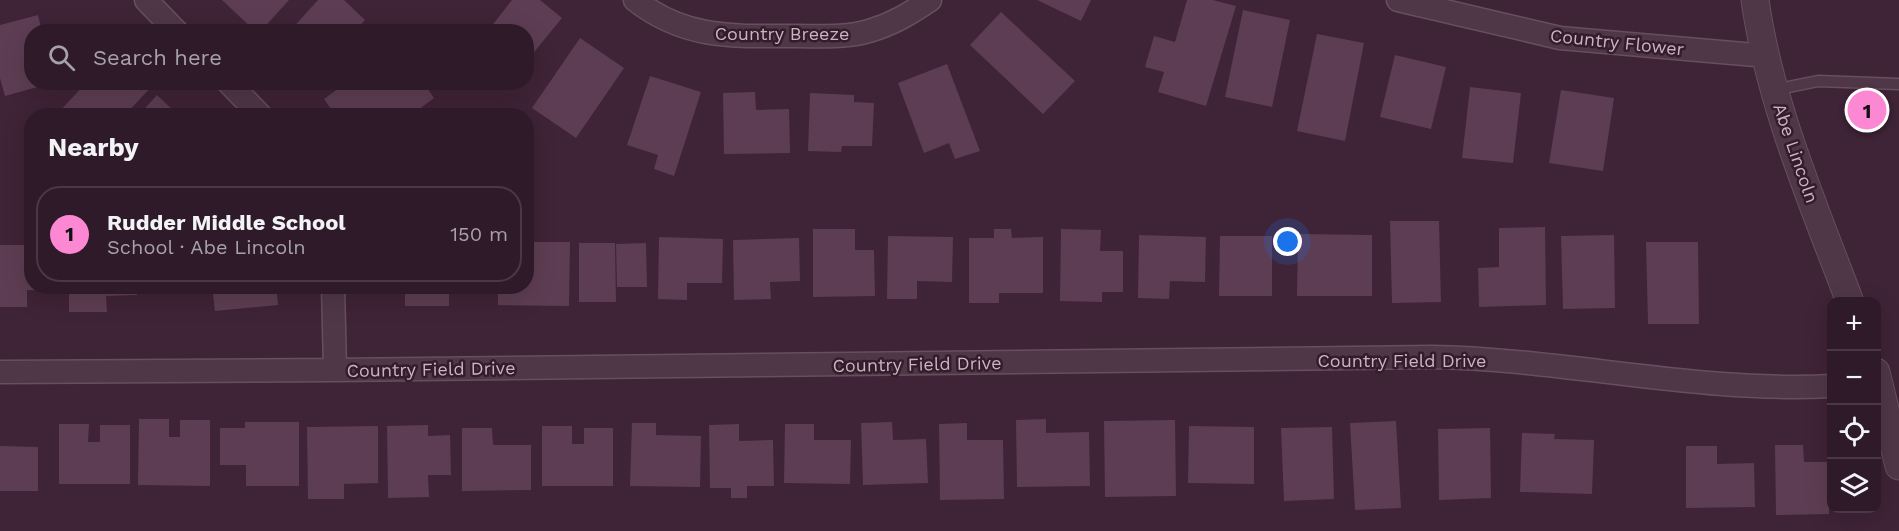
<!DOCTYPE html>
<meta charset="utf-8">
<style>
body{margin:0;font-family:"Work Sans",sans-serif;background:#372331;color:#f1f3f6}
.controls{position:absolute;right:18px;bottom:18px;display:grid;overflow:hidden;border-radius:12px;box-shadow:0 6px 24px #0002}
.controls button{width:54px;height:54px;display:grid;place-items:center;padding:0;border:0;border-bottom:2px solid #4a3846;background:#2f1a29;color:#f1f3f6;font:30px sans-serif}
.you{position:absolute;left:1288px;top:242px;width:21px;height:21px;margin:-15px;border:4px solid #fff;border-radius:50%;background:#1a73e8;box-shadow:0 0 0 9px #1a73e833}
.badge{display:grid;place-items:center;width:39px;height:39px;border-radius:50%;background:#fc87d3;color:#111;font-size:20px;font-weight:700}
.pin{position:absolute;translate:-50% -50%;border:3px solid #fff;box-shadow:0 2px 6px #0006}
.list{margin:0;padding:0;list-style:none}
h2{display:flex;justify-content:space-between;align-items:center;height:78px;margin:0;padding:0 24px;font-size:26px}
h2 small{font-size:20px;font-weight:400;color:#a7a1a8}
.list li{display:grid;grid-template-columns:39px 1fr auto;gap:18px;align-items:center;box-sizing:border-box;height:96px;margin:0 12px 12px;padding:0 12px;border:2px solid #4a3846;border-radius:24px}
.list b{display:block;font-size:22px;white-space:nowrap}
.list p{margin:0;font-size:20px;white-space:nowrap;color:#a7a1a8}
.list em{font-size:20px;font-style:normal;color:#a7a1a8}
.icon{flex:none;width:33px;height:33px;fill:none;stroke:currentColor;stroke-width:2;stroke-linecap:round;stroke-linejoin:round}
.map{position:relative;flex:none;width:1899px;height:531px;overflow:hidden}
.search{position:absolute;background:#2f1a29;box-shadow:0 6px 24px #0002;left:24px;top:24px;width:510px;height:66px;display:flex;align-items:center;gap:15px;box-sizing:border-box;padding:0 21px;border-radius:24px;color:#a7a1a8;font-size:22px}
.panel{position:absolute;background:#2f1a29;box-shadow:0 6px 24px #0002;left:24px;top:108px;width:510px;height:186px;border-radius:24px}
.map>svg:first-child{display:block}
.building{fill:#5d3d53}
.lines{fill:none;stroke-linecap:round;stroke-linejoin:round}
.service-casing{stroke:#674f5f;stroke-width:13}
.minor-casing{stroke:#674f5f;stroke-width:25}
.tertiary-casing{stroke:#674f5f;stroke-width:29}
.service{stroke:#4f3747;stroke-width:10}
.minor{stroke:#4f3747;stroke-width:22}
.tertiary{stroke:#4f3747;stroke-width:27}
.labels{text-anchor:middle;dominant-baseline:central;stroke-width:5;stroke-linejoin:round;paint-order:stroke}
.street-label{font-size:18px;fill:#cab4c2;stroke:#341c2c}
</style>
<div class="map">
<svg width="1899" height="531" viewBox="0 0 1899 531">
<rect width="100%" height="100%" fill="#3f2337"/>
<path class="building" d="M222,0H289L260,32H256Z
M318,0H344L365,20L354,32H289Z
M512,0H540L562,18L526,62V32H487Z
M1037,0H1091L1081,21Z
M1187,0H1213L1236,6L1206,106L1158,92L1164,72L1145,67L1154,36L1175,42Z
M1243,10L1290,20L1272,107L1225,97Z
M1001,12L1075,81L1043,114L970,45Z
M38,15L42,32H32V82L52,83L5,96L0,78V25Z
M1317,34L1364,43L1345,141L1297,131Z
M580,38L624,68L576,138L532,108Z
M1395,55L1446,67L1431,129L1380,117Z
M947,64L980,151L955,159L949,143L924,153L898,83Z
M650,76L701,92L674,176L654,169L658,155L627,145Z
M87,82H150L153,85L124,116H55Z
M347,82H390L392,85L396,82H423L434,98L410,116H361L359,112L354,116H336L324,99Z
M1470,87L1521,93L1513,163L1462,158Z
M1561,90L1614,98L1603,171L1549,163Z
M755,92L756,110L789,109L790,153L724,154L723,93Z
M810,93L854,95V102L874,103L872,146H842L841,152L808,151Z
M157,95L179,116H138Z
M1390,221H1439L1441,302L1392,303Z
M1545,227L1546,305L1479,307L1478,268L1499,267V228Z
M813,229H855V250H874L875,296L813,297Z
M994,229H1011L1012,238L1043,237V293H999V303H969V238H994Z
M1061,229L1101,230L1100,251H1123V292H1102V302L1060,301Z
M1298,234L1372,235V296H1297Z
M1139,235L1206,237L1205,282L1170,281L1169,299L1138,298Z
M1614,235L1615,308L1563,309L1561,236Z
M888,236L953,237L952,282L917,281V299H887Z
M1220,236H1272V296H1219Z
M659,237L723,239L722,283H687V300L658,299Z
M799,238L800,281L770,282L771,299L734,300L733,240Z
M526,242H570L569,306L498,305V286H526Z
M1646,242H1698L1699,324H1648Z
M579,243H615L616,302H579Z
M646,243L647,287H617L616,244Z
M0,245H32V286H57V290H27V307H0Z
M69,286H137V295L106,296L107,312H69Z
M212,286H276L278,305L215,311Z
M405,286H449V306H405Z
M139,419H169V437H180V420H210V486L138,485Z
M1046,419V433L1089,432L1090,486L1017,487L1016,420Z
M1175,420L1176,496L1105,497L1104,421Z
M1396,421L1401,508L1355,510L1350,423Z
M245,422H299V486H246V465H220V428H245Z
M892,422L893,440L926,439L928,483L863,485L861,423Z
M632,423H656V435L701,436L700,487L630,486Z
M967,423V440H1003L1004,499L940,500L939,424Z
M59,424H89L88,442H100V425H130V484H59Z
M739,424V441L773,440L774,486H747V498H731V488H710L709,425Z
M785,424H814V440H851L850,484L784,483Z
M428,425V436L450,435L451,475H428L429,497L388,498L387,426Z
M378,426V483L344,484V499H308L307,427Z
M542,426H572V444H584V428H613V486H542Z
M1189,426L1254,427V484L1188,483Z
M1332,427L1334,499L1284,501L1281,428Z
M462,428H492L493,445H531V490L462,491Z
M1490,428L1491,498L1439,500L1438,429Z
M1522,433L1555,434L1554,439L1594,440L1592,494L1520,492Z
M1775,445H1803L1804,462H1829V514L1776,515Z
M0,446L38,447V491H0Z
M1686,446H1717V464L1754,463L1755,507L1686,508Z"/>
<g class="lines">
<defs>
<path id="service" d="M1774,90L1818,81L1899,84"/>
<path id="minor" d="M146,0L177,32
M635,0C686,40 735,36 796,36C820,36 846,38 869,31C893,24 909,14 930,0
M1398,0L1560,38L1767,56
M228,82L261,116
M333,286L335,370
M0,372L335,370L1431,357C1565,359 1697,393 1832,386"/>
<path id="tertiary" d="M1755,0C1770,105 1813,203 1850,302
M1876,372L1899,466"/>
</defs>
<use href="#service" class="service-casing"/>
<use href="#minor" class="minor-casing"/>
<use href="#tertiary" class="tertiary-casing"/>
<use href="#service" class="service"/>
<use href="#minor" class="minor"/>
<use href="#tertiary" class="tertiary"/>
</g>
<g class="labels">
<g class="street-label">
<text x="782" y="33">Country Breeze</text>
<text transform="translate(1617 42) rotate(6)">Country Flower</text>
<text transform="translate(1796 153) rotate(71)">Abe Lincoln</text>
<text x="1402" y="360">Country Field Drive</text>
<text transform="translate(917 364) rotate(-1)">Country Field Drive</text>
<text transform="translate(431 369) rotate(-1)">Country Field Drive</text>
</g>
</g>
</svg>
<div class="controls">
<button>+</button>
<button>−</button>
<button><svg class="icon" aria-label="locate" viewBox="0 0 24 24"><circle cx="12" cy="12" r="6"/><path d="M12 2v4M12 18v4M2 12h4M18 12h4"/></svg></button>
<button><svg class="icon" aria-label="layers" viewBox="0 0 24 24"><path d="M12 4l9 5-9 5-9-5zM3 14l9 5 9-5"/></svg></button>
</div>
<div class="you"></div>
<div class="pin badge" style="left:1867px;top:110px">1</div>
<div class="search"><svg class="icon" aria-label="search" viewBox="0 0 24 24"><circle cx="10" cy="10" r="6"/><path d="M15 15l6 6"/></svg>Search here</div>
<section class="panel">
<h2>Nearby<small></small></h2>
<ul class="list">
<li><span class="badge">1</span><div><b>Rudder Middle School</b><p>School · Abe Lincoln</p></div><em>150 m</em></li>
</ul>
</section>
</div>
